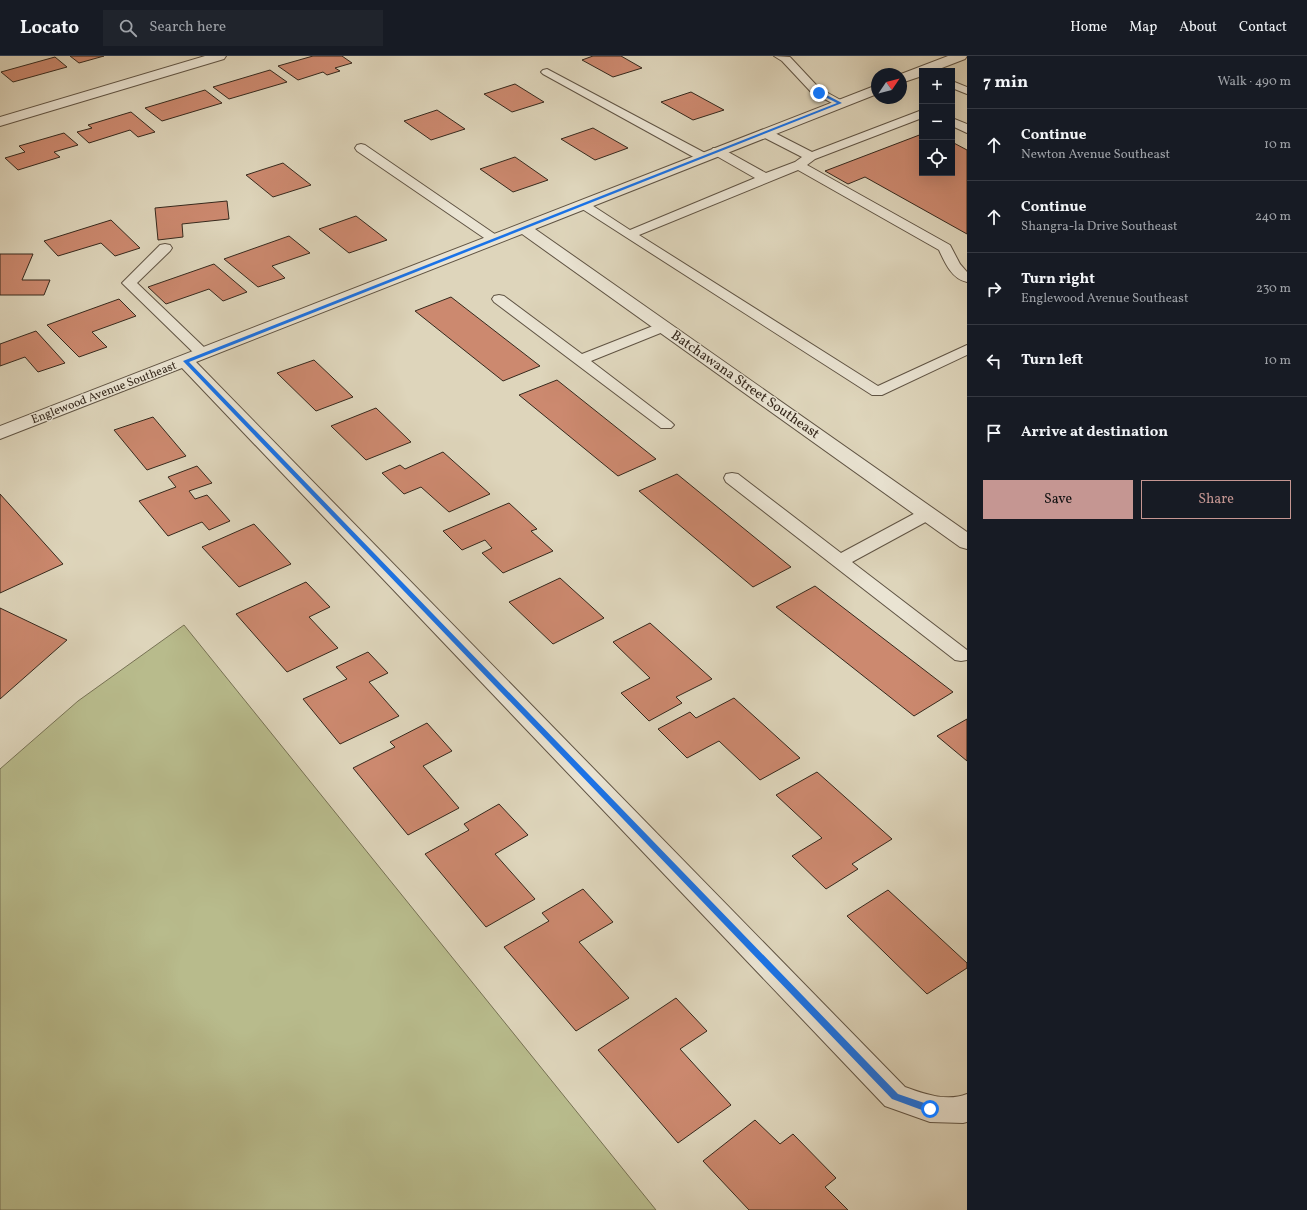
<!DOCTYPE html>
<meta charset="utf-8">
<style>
body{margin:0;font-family:Vollkorn,serif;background:#20242c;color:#f1f3f6}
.controls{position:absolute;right:12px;top:12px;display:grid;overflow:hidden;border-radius:0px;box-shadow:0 4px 16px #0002}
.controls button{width:36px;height:36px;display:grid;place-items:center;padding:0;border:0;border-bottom:1px solid #363941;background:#171b24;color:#f1f3f6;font:20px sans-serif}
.compass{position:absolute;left:871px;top:12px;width:36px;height:36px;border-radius:50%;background:#171b24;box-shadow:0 4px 16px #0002;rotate:55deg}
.stop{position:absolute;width:12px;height:12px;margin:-9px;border:3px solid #1a73e8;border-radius:50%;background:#fff}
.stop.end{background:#1a73e8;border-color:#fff;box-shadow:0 1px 4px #0008}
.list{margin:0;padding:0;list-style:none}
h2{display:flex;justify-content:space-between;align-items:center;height:52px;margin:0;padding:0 16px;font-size:17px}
h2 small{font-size:13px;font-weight:400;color:#9ea1a6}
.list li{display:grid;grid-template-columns:26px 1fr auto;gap:12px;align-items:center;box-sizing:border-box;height:72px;padding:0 16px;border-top:1px solid #363941}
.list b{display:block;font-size:15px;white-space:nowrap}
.list p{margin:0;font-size:13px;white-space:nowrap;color:#9ea1a6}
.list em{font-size:13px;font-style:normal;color:#9ea1a6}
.actions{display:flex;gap:8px;padding:12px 16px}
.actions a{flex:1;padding:9px 0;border:1px solid #c59692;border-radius:0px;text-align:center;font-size:14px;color:#c59692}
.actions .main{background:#c59692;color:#111}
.icon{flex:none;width:22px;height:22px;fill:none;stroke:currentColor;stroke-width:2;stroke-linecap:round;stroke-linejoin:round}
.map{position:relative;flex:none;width:967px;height:1154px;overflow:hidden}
header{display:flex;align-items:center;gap:24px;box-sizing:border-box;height:56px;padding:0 20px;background:#171b24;border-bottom:1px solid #363941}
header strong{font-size:19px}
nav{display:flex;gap:22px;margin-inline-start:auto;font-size:14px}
.search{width:280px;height:36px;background:#20242c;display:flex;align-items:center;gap:10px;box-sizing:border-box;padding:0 14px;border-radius:0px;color:#9ea1a6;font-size:15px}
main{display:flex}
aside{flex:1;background:#171b24}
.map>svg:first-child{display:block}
.green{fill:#b8bb8c;stroke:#777254}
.building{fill:#cc896f;stroke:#36291d}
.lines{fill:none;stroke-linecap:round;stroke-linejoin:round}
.service-casing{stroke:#605444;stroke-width:2}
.minor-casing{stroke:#605444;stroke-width:2}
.service{fill:#eae4d3;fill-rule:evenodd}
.minor{fill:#eae4d3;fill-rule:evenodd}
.route{fill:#1a73e8}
.labels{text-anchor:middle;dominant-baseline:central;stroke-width:3;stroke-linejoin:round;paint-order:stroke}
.far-street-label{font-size:12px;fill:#36291d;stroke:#eae4d3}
.street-label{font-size:14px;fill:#36291d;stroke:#eae4d3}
</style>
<header>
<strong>Locato</strong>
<div class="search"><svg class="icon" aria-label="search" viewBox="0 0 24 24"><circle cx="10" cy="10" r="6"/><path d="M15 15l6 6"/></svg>Search here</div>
<nav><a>Home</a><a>Map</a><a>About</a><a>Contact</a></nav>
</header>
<main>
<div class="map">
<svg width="967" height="1154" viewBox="0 0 967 1154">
<rect width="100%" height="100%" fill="#ded5bb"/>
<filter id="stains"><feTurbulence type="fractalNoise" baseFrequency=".005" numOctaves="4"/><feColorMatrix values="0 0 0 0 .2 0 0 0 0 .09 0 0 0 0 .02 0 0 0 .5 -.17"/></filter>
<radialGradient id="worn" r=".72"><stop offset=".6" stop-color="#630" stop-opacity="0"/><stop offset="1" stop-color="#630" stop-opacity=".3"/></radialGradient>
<path class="green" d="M184,569L656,1154H0V713L78,645Z"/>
<path class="building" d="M70,0H104L79,7Z
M313,0H342L352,7L335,12L340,15L327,19L323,16L298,24L278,10Z
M593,0H621L642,12L613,21L582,4Z
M55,1L67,11L13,26L1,16Z
M270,14L287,26L229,43L213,31Z
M515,28L544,46L512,56L484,38Z
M205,34L222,47L162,65L145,52Z
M691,36L724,54L693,64L661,46Z
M437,54L465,73L431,84L404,65Z
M131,56L155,76L138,81L130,74L89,87L77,76L92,72L88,69Z
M593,72L628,92L595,104L561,83Z
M64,77L78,89L54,96L60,101L18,114L5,102L25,96L19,90Z
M922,78V117H952V86L967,94V178L865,121L848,128L825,115Z
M515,101L548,124L513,136L480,113Z
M283,107L311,129L273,141L246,119Z
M227,145L229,163L182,168L183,181L158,184L155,152Z
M356,160L387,184L349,197L319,173Z
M111,164L140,192L115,200L101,187L58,200L44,185Z
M289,180L310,197L272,210L285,222L258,231L224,203Z
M0,198H33L22,224H50L44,239H0Z
M214,208L247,236L223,245L209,233L166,248L148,231Z
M451,241L540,310L503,325L415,255Z
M119,243L136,260L92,276L107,291L79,301L47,269Z
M36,275L65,307L38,316L25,301L0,310V288Z
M314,304L353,341L316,355L277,317Z
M557,324L656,403L618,420L519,339Z
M376,352L411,386L366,404L331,370Z
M153,361L186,400L147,414L114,374Z
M443,396L490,438L449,456L421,431L404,438L382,417L400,409L405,413Z
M197,410L212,427L189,435L195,443L207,439L230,465L209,474L202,466L168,480L139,445L176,431L168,421Z
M677,418L791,511L753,531L639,435Z
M0,438L63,508L0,537Z
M509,447L537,473L531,475L553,495L503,517L482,497L492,492L485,484L462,494L443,475Z
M254,468L291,508L239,531L202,491Z
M560,522L604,562L553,588L509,546Z
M306,526L330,551L309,561L338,592L287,616L236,558Z
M815,530L953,636L914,660L776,551Z
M0,552L67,584L0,643Z
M650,567L712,623L676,641L682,647L649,665L621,637L650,622L613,586Z
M368,596L388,617L369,626L399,660L340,688L303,643L347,623L336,611Z
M734,642L800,702L760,724L719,685L687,702L658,673L690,656L696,662Z
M967,663V705L937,680Z
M427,667L452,695L423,710L459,752L408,779L353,712L395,691L390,686Z
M817,716L892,783L852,808L858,813L826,833L792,800L822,782L776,739Z
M499,748L528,779L495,798L535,843L486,871L425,798L469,774L464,768Z
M583,833L613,866L579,886L629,942L576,975L504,891L549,865L542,857Z
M888,834L967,907V912L927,938L847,860Z
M676,942L707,975L680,993L731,1049L678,1087L598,994Z
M755,1064L780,1088L793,1078L836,1122L825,1131L848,1154H749L703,1105Z"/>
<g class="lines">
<defs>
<path id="service" d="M774,0L790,1L819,32L846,47L844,49H836L811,36L782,5Z
M547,13L707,98L709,101L703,105L699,104L543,18L541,16L543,14Z
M952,25L967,31V38L952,32Z
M922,54V62L815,103L807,109L950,189L960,208L967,216V226C952,223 945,207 939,194L798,114L639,179L878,330L967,289V299L882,339H872L576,149L582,145L587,146L630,174L755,122L713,98L711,95L713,92H721L766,117L795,106L802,101L761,80L759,77L761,74H769L812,96Z
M952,62L967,68V77L952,70Z
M361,88L365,89L502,183L500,186H490L357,95L355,92L357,89Z
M165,188L170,189L172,192L170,195L137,227L208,295L210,298L208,301H198L122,227L160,189Z
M499,239L504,240L582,298L658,268H668L670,271L668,274L591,305L671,366L674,369L671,372H661L494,246L492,243L494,240Z
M732,417L738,418L841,497L921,454L927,453L933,454L935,458L933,462L852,506L967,594V604L961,605L955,604L726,426L724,422L726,418Z"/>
<path id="minor" d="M205,0H226L224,3L0,70V61Z
M948,0H967L965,3L934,15H922V20L901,27V18Z
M877,29V38L535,173L967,476V493L960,491L522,178L196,306L905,1031C924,1038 947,1046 967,1038V1066L963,1067L930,1066L885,1050L182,312L0,383V370Z"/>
</defs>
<use href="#service" class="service-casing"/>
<use href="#minor" class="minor-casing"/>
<use href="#service" class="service"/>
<use href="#minor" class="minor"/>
</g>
<path class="route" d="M819,35L842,47L189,306L898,1038L933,1050V1056L930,1057L892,1043L183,305L837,47L817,37Z"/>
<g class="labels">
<g class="far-street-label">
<text transform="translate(104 337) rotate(-21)">Englewood Avenue Southeast</text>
</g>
<g class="street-label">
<text transform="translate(745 329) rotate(35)">Batchawana Street Southeast</text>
</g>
</g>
<rect width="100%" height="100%" filter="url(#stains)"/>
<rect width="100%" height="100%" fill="url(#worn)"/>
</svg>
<div class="controls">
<button>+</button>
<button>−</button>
<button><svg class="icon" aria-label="locate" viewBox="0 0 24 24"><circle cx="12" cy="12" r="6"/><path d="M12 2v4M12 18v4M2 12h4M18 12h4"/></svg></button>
</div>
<svg class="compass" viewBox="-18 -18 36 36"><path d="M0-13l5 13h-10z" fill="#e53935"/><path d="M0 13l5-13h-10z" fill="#9ea1a6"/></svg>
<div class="stop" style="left:930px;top:1053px"></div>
<div class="stop end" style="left:819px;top:37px"></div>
</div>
<aside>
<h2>7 min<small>Walk · 490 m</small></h2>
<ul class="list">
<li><svg class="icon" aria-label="ahead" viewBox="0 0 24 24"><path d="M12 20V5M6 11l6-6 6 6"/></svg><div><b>Continue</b><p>Newton Avenue Southeast</p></div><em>10 m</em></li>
<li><svg class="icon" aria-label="ahead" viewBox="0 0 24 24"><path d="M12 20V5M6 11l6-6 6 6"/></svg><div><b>Continue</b><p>Shangra-la Drive Southeast</p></div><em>240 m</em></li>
<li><svg class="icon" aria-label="right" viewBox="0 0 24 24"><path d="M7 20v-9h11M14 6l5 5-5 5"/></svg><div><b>Turn right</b><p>Englewood Avenue Southeast</p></div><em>230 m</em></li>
<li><svg class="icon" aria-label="left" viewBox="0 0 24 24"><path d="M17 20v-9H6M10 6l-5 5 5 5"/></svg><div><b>Turn left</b></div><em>10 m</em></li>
<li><svg class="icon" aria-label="arrive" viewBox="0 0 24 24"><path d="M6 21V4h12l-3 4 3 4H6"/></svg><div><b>Arrive at destination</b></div></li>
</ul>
<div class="actions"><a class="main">Save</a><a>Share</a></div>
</aside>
</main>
